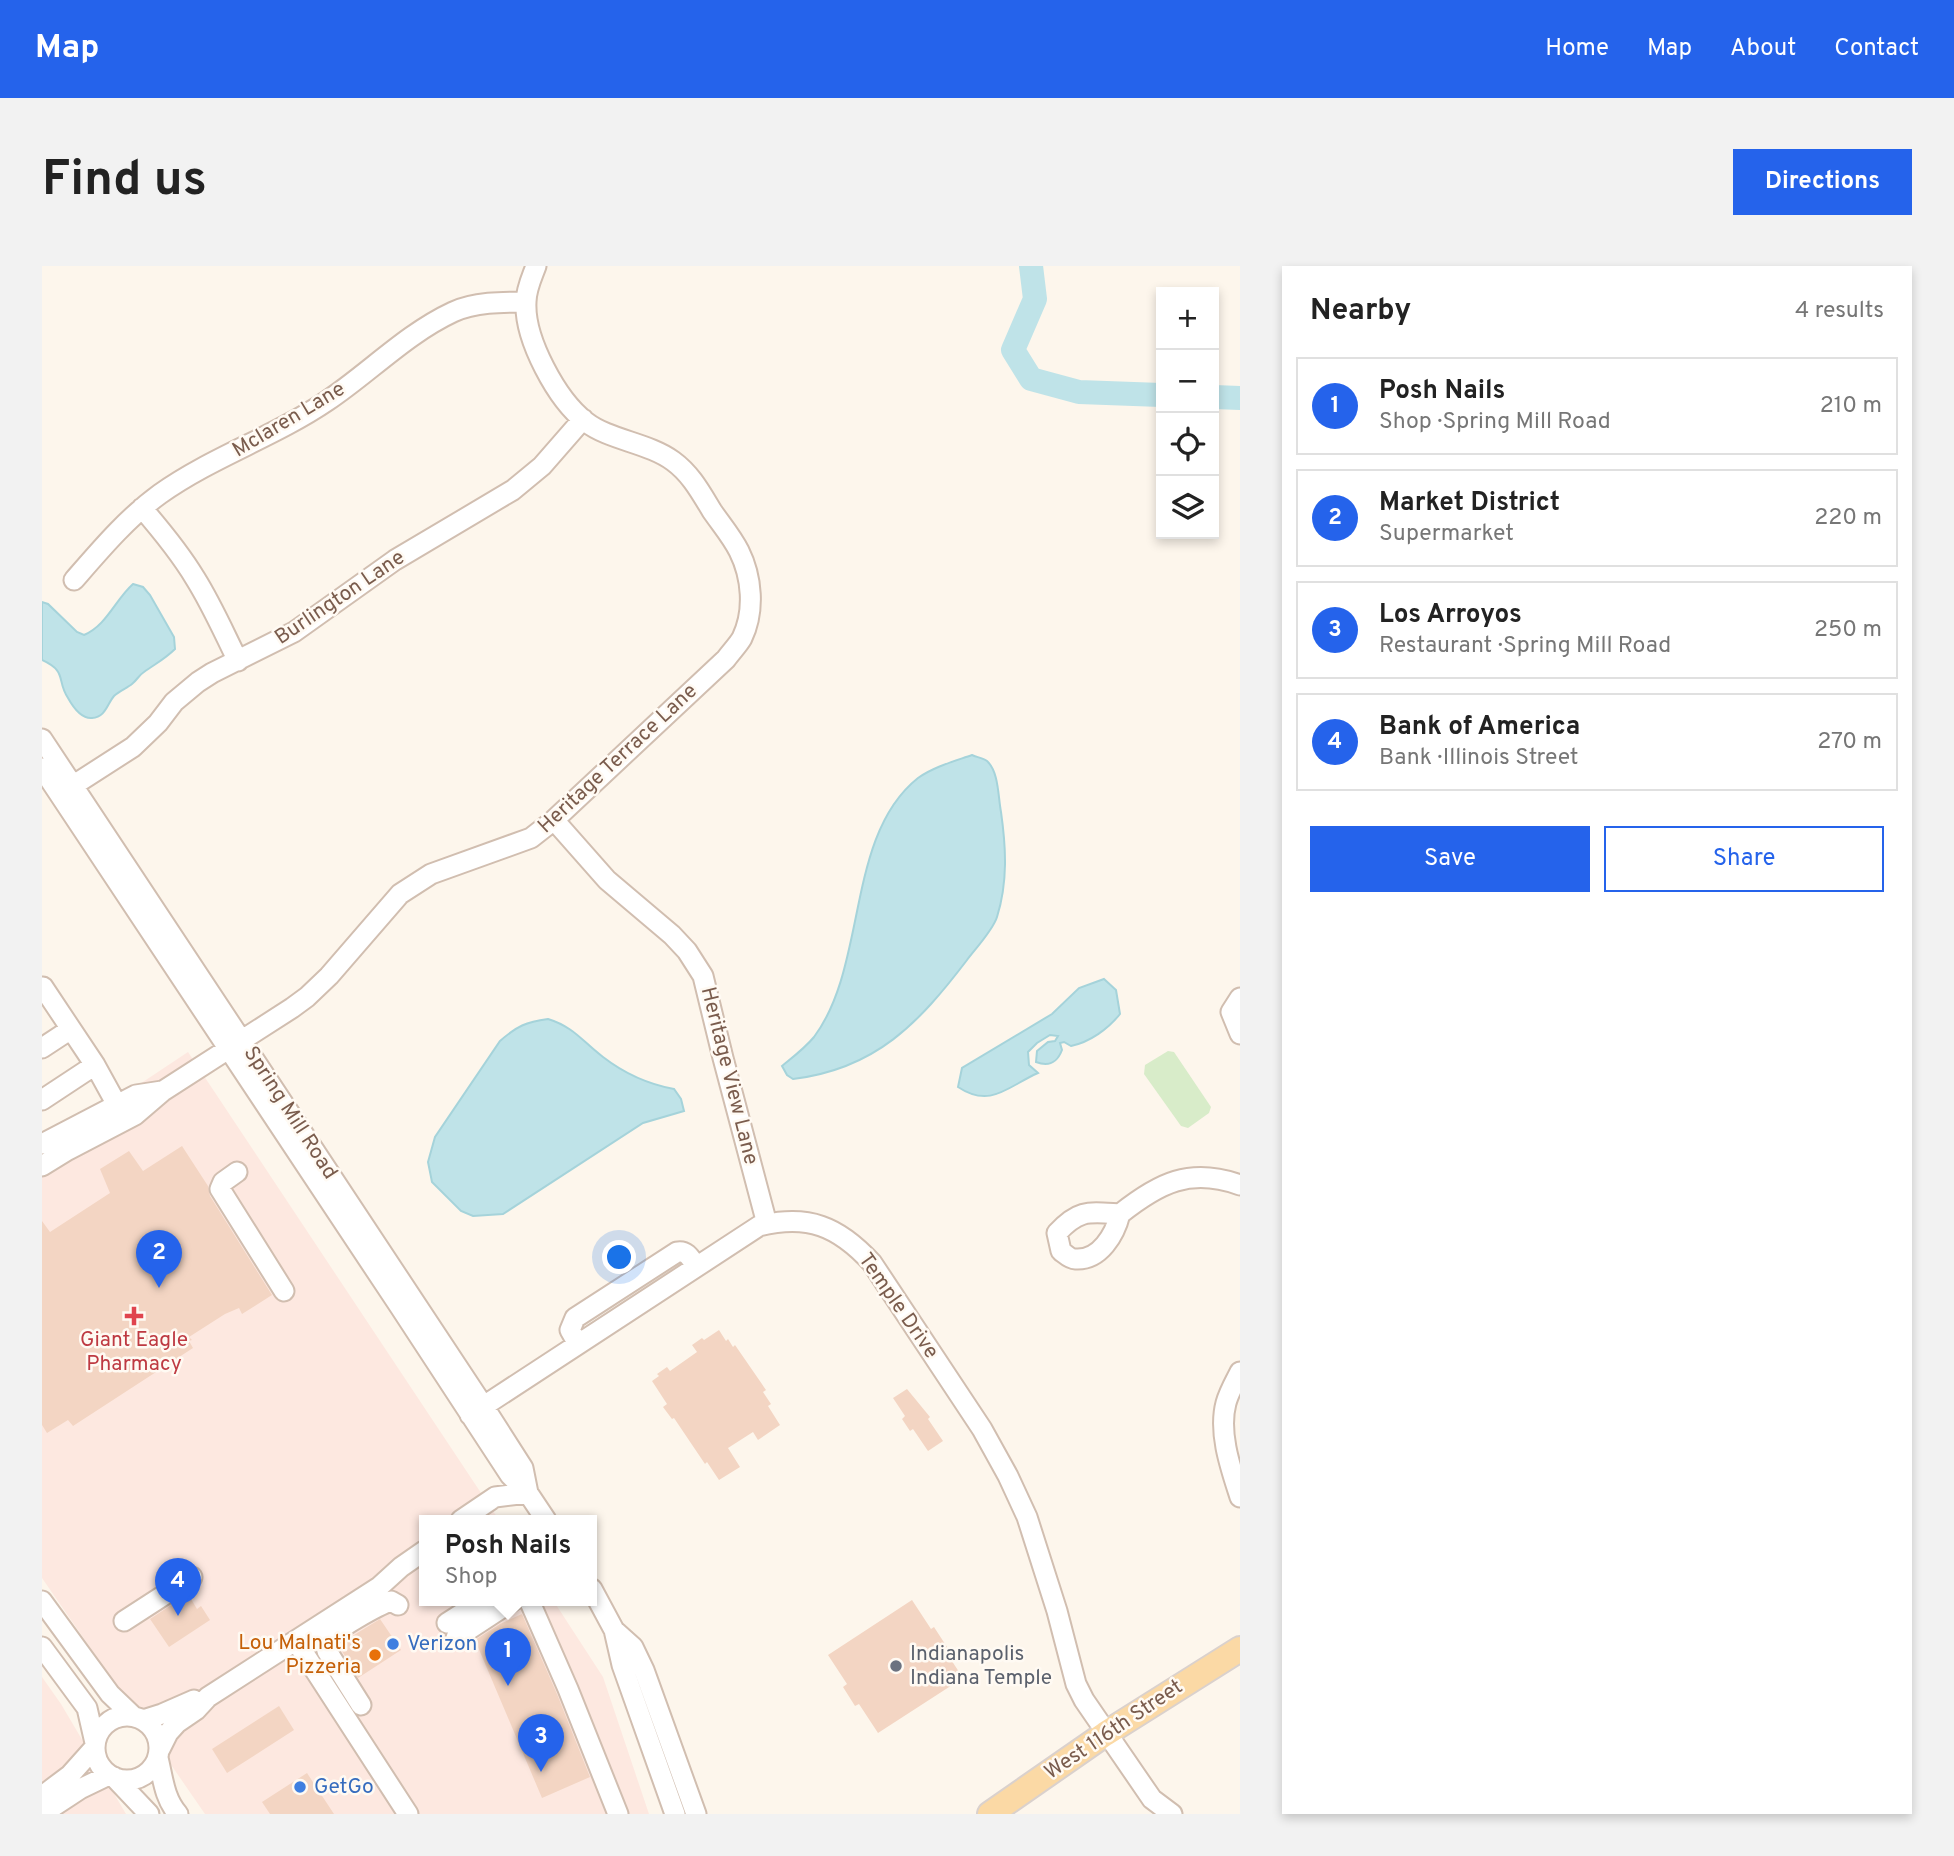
<!DOCTYPE html>
<meta charset="utf-8">
<style>
body{margin:0;font-family:Overpass,sans-serif;background:#f2f2f2;color:#222}
.controls{position:absolute;right:21px;top:21px;display:grid;overflow:hidden;border-radius:0px;box-shadow:0 4px 10px #0003}
.controls button{width:63px;height:63px;display:grid;place-items:center;padding:0;border:0;border-bottom:2px solid #e0e0e0;background:#fff;color:#222;font:35px sans-serif}
.you{position:absolute;left:578px;top:992px;width:24px;height:24px;margin:-18px;border:5px solid #fff;border-radius:50%;background:#1a73e8;box-shadow:0 0 0 10px #1a73e833}
.badge{display:grid;place-items:center;width:46px;height:46px;border-radius:50%;background:#2563eb;color:#fff;font-size:23px;font-weight:700}
.pin{position:absolute;translate:-50% -58px;filter:drop-shadow(0 2px 4px #0008)}
.pin::after{content:'';position:absolute;top:37px;width:24px;height:21px;background:inherit;clip-path:polygon(0 0,100% 0,50% 100%)}
.popup{position:absolute;left:377px;top:1249px;width:178px;height:91px;box-sizing:border-box;display:grid;place-content:center;border-radius:0px;background:#fff;filter:drop-shadow(0 2px 5px #0005);font-size:23px;white-space:nowrap;color:#767676}
.popup b{font-size:26px;color:#222}
.popup::after{content:'';position:absolute;left:50%;top:100%;margin-left:-14px;border:14px solid transparent;border-top-color:#fff}
.list{margin:0;padding:0;list-style:none}
h2{display:flex;justify-content:space-between;align-items:center;height:91px;margin:0;padding:0 28px;font-size:30px}
h2 small{font-size:23px;font-weight:400;color:#767676}
.list li{display:grid;grid-template-columns:46px 1fr auto;gap:21px;align-items:center;box-sizing:border-box;height:98px;margin:0 14px 14px;padding:0 14px;border:2px solid #e0e0e0;border-radius:0px}
.list b{display:block;font-size:26px;white-space:nowrap}
.list p{margin:0;font-size:23px;white-space:nowrap;color:#767676}
.list em{font-size:23px;font-style:normal;color:#767676}
.actions{display:flex;gap:14px;padding:21px 28px}
.actions a{flex:1;padding:16px 0;border:2px solid #2563eb;border-radius:0px;text-align:center;font-size:24px;color:#2563eb}
.actions .main{background:#2563eb;color:#fff}
.icon{flex:none;width:38px;height:38px;fill:none;stroke:currentColor;stroke-width:2;stroke-linecap:round;stroke-linejoin:round}
.map{position:relative;flex:none;width:1198px;height:1548px;overflow:hidden;border-radius:0px}
header{display:flex;align-items:center;gap:42px;box-sizing:border-box;height:98px;padding:0 35px;background:#2563eb;color:#fff}
header strong{font-size:33px}
nav{display:flex;gap:38px;margin-inline-start:auto;font-size:24px}
.intro{display:flex;align-items:center;justify-content:space-between;box-sizing:border-box;height:168px;padding:0 42px}
h1{margin:0;font-size:49px}
.button{padding:18px 32px;border-radius:0px;background:#2563eb;color:#fff;font-size:24px;font-weight:700}
main{display:flex;gap:42px;padding:0 42px}
aside{flex:1;background:#fff;border-radius:0px;box-shadow:0 4px 10px #0003}
.map>svg:first-child{display:block}
.commercial{fill:#fde8e0}
.green{fill:#d8ecc9}
.water{fill:#bfe3e8;stroke:#a5d3da;stroke-width:2}
.lines{fill:none;stroke-linecap:round;stroke-linejoin:round}
.river{stroke:#bfe3e8;stroke-width:24}
.building{fill:#f3d5c3}
.minor-casing{stroke:#d1beb0;stroke-width:23}
.major-casing{stroke:#dad1cd;stroke-width:28}
.minor{stroke:#fff;stroke-width:19}
.major{stroke:#fbd9a5;stroke-width:24}
.health-dot{fill:#e0444e;stroke:#fffaf3;stroke-width:2.5}
.shop-dot{fill:#3f7fe0;stroke:#fffaf3;stroke-width:2.5}
.food-dot{fill:#e8710a;stroke:#fffaf3;stroke-width:2.5}
.worship-dot{fill:#6b7280;stroke:#fffaf3;stroke-width:2.5}
.labels{text-anchor:middle;dominant-baseline:central;stroke-width:5;stroke-linejoin:round;paint-order:stroke}
.street-label{font-size:21px;fill:#7a5c4d;stroke:#fffaf3}
.health-label{font-size:21px;fill:#be3a42;stroke:#fffaf3}
.food-label{font-size:21px;fill:#c56008;stroke:#fffaf3;text-anchor:end}
.shop-label{font-size:21px;fill:#366cbe;stroke:#fffaf3;text-anchor:start}
.worship-label{font-size:21px;fill:#5b616d;stroke:#fffaf3;text-anchor:start}
</style>
<header>
<strong>Map</strong>
<nav><a>Home</a><a>Map</a><a>About</a><a>Contact</a></nav>
</header>
<div class="intro"><h1>Find us</h1><a class="button">Directions</a></div>
<main>
<div class="map">
<svg width="1198" height="1548" viewBox="0 0 1198 1548">
<rect width="100%" height="100%" fill="#fdf6ec"/>
<path class="commercial" d="M146,786L457,1254H382V1334H511L561,1411L607,1548H163L0,1312V883Z
M0,1411L19,1438L84,1548H0Z"/>
<path class="green" d="M1126,785L1132,786L1169,841L1167,847L1146,862L1139,860L1102,808L1103,799Z"/>
<path class="water" d="M91,318L101,321L108,329L132,371L133,383C123,393 113,398 102,406C97,409 95,414 90,418C85,422 77,425 72,430C65,438 64,451 50,452C39,453 31,441 26,432C14,414 26,406 0,394V336L6,338L35,366L42,369C65,359 73,334 91,318Z
M930,489C934,491 941,492 945,495C957,506 956,531 959,546C964,581 966,616 955,651C951,664 934,682 925,694C877,757 834,803 751,813L745,809L740,800C751,791 763,782 772,771C826,699 803,570 876,512C891,501 913,495 930,489Z
M1062,713L1074,724L1078,748C1066,763 1048,776 1029,780L1022,776L1018,777L1020,784C1015,797 1007,801 994,796L995,785L1006,776L1013,775L1016,770L1008,769L995,777L986,786L987,799L996,807C966,820 949,843 916,821L920,802L1010,748L1037,722Z
M506,753C532,761 541,776 561,791C583,808 605,818 632,823L639,833L642,845L601,857L461,948L431,950L419,945L390,916L386,896L393,871L458,775C475,760 484,756 506,753Z"/>
<g class="lines">
<path class="river" d="M989,0L993,33L971,84L989,113L1037,126L1119,129
M1172,131L1198,132"/>
</g>
<path class="building" d="M140,880L166,920L168,930L230,1029L200,1048L197,1042L183,1048L147,1071L150,1074L147,1075L151,1082L31,1160L26,1154L5,1167L0,1159V955L8,966L68,927L58,903L87,885L101,905Z
M677,1064L684,1075L686,1073L691,1081L693,1079L724,1124L721,1126L729,1138L726,1140L738,1159L716,1174L711,1166L686,1182L698,1201L677,1214L665,1196L663,1198L632,1152L630,1153L621,1141L625,1138L610,1115L617,1110L615,1108L625,1101L628,1105L655,1086L650,1079L660,1072L662,1074Z
M865,1123L888,1151L886,1153L901,1175L886,1185L871,1163L868,1165L860,1153L863,1150L851,1132Z
M146,1328L155,1343L159,1340L168,1354L127,1381L108,1353Z
M870,1334L889,1363L892,1361L905,1381L902,1383L921,1412L836,1467L817,1438L813,1440L801,1421L805,1418L786,1389Z
M480,1348L515,1428L548,1511L500,1532L433,1374L458,1358Z
M338,1353L359,1384L316,1412L297,1380L312,1369Z
M237,1440L252,1464L185,1507L170,1483Z
M265,1507L292,1548H228L220,1536Z"/>
<g class="lines">
<defs>
<path id="minor" d="M100,242C119,264 138,287 153,312C170,339 182,367 196,395
M32,314C59,283 85,252 118,228C170,191 232,171 285,135C327,107 364,68 411,46C432,36 460,36 484,36
M0,473L442,1141L481,1202L486,1227
M0,502L358,1041L468,1209L486,1227L504,1254
M21,526L91,481L116,457L132,436L156,416L170,407L252,366L353,294L471,224L500,200L541,153
M512,554L565,614L630,669L645,685L661,710L681,792L725,958
M0,722L1,721L53,799L75,839
M1198,732L1189,746L1198,768
M0,782L29,763
M0,834L53,799
M0,878L94,829L120,825
M0,900L26,884L93,849L121,825L250,742L265,731L287,710L358,628L389,608L489,572L512,554L684,393C689,386 696,379 700,372C713,345 710,311 697,285C690,271 679,258 670,245C659,227 649,208 631,195C607,177 567,174 544,156C515,134 482,73 484,36C484,23 490,11 494,0
M195,906L181,916L178,923L242,1025
M1078,948C1047,946 1037,943 1015,967L1019,985C1023,988 1028,993 1033,993C1058,995 1073,968 1078,948C1117,917 1148,901 1198,919
M536,1078L528,1064L533,1052L635,986C645,984 649,993 654,1000
M1198,1106C1193,1116 1187,1126 1184,1137C1176,1167 1189,1203 1198,1231
M428,1149L717,960C766,948 796,960 830,997L940,1163L966,1210L985,1251L1015,1345L1034,1418L1042,1434L1110,1533L1130,1548
M419,1254L453,1231L486,1227
M550,1323L572,1364L580,1399L633,1548
M487,1334L526,1423L576,1548
M0,1335L68,1428L91,1450
M82,1355L150,1311
M405,1357L441,1334
M572,1364L591,1381L602,1404L654,1548
M414,1372L472,1334
M254,1375L366,1548
M0,1381L45,1442L53,1477
M319,1439L285,1385C284,1380 283,1379 286,1374C291,1364 337,1339 349,1335L356,1339
M53 1482a32 32 0 1 1 64 0a32 32 0 1 1-64 0Z
M101,1454L120,1448L152,1434
M118,1483L126,1467L135,1457L154,1444L166,1431L337,1321L359,1301L382,1285
M116,1492C121,1512 122,1532 136,1548
M72,1511L107,1548
M0,1530L28,1509L53,1481
M0,1548L38,1523L67,1509"/>
<path id="major" d="M948,1548L1063,1468L1198,1383"/>
</defs>
<use href="#minor" class="minor-casing"/>
<use href="#major" class="major-casing"/>
<use href="#minor" class="minor"/>
<use href="#major" class="major"/>
</g>
<path class="health-dot" d="M88.5 1039.5h7v7h7v7h-7v7h-7v-7h-7v-7h7z"/>
<g class="shop-dot">
<circle cx="351" cy="1378" r="7"/>
<circle cx="258" cy="1521" r="7"/>
</g>
<circle class="food-dot" cx="333" cy="1389" r="7"/>
<circle class="worship-dot" cx="854" cy="1400" r="7"/>
<g class="labels">
<g class="street-label">
<text transform="translate(247 154) rotate(-31)">Mclaren Lane</text>
<text transform="translate(298 332) rotate(-34)">Burlington Lane</text>
<text transform="translate(576 493) rotate(-43)">Heritage Terrace Lane</text>
<text transform="translate(687 810) rotate(76)">Heritage View Lane</text>
<text transform="translate(248 847) rotate(57)">Spring Mill Road</text>
<text transform="translate(856 1040) rotate(55)">Temple Drive</text>
<text transform="translate(1072 1464) rotate(-34)">West 116th Street</text>
</g>
<g class="health-label">
<text x="92" y="1074">Giant Eagle<tspan x="92" dy="24">Pharmacy</tspan></text>
</g>
<g class="food-label">
<text x="319" y="1377">Lou Malnati's<tspan x="319" dy="24">Pizzeria</tspan></text>
</g>
<g class="shop-label">
<text x="365" y="1378">Verizon</text>
<text x="272" y="1521">GetGo</text>
</g>
<g class="worship-label">
<text x="868" y="1388">Indianapolis<tspan x="868" dy="24">Indiana Temple</tspan></text>
</g>
</g>
</svg>
<div class="controls">
<button>+</button>
<button>−</button>
<button><svg class="icon" aria-label="locate" viewBox="0 0 24 24"><circle cx="12" cy="12" r="6"/><path d="M12 2v4M12 18v4M2 12h4M18 12h4"/></svg></button>
<button><svg class="icon" aria-label="layers" viewBox="0 0 24 24"><path d="M12 4l9 5-9 5-9-5zM3 14l9 5 9-5"/></svg></button>
</div>
<div class="you"></div>
<div class="pin badge" style="left:466px;top:1420px">1</div>
<div class="popup"><b>Posh Nails</b>Shop</div>
<div class="pin badge" style="left:117px;top:1022px">2</div>
<div class="pin badge" style="left:499px;top:1506px">3</div>
<div class="pin badge" style="left:136px;top:1350px">4</div>
</div>
<aside>
<h2>Nearby<small>4 results</small></h2>
<ul class="list">
<li><span class="badge">1</span><div><b>Posh Nails</b><p>Shop · Spring Mill Road</p></div><em>210 m</em></li>
<li><span class="badge">2</span><div><b>Market District</b><p>Supermarket</p></div><em>220 m</em></li>
<li><span class="badge">3</span><div><b>Los Arroyos</b><p>Restaurant · Spring Mill Road</p></div><em>250 m</em></li>
<li><span class="badge">4</span><div><b>Bank of America</b><p>Bank · Illinois Street</p></div><em>270 m</em></li>
</ul>
<div class="actions"><a class="main">Save</a><a>Share</a></div>
</aside>
</main>
